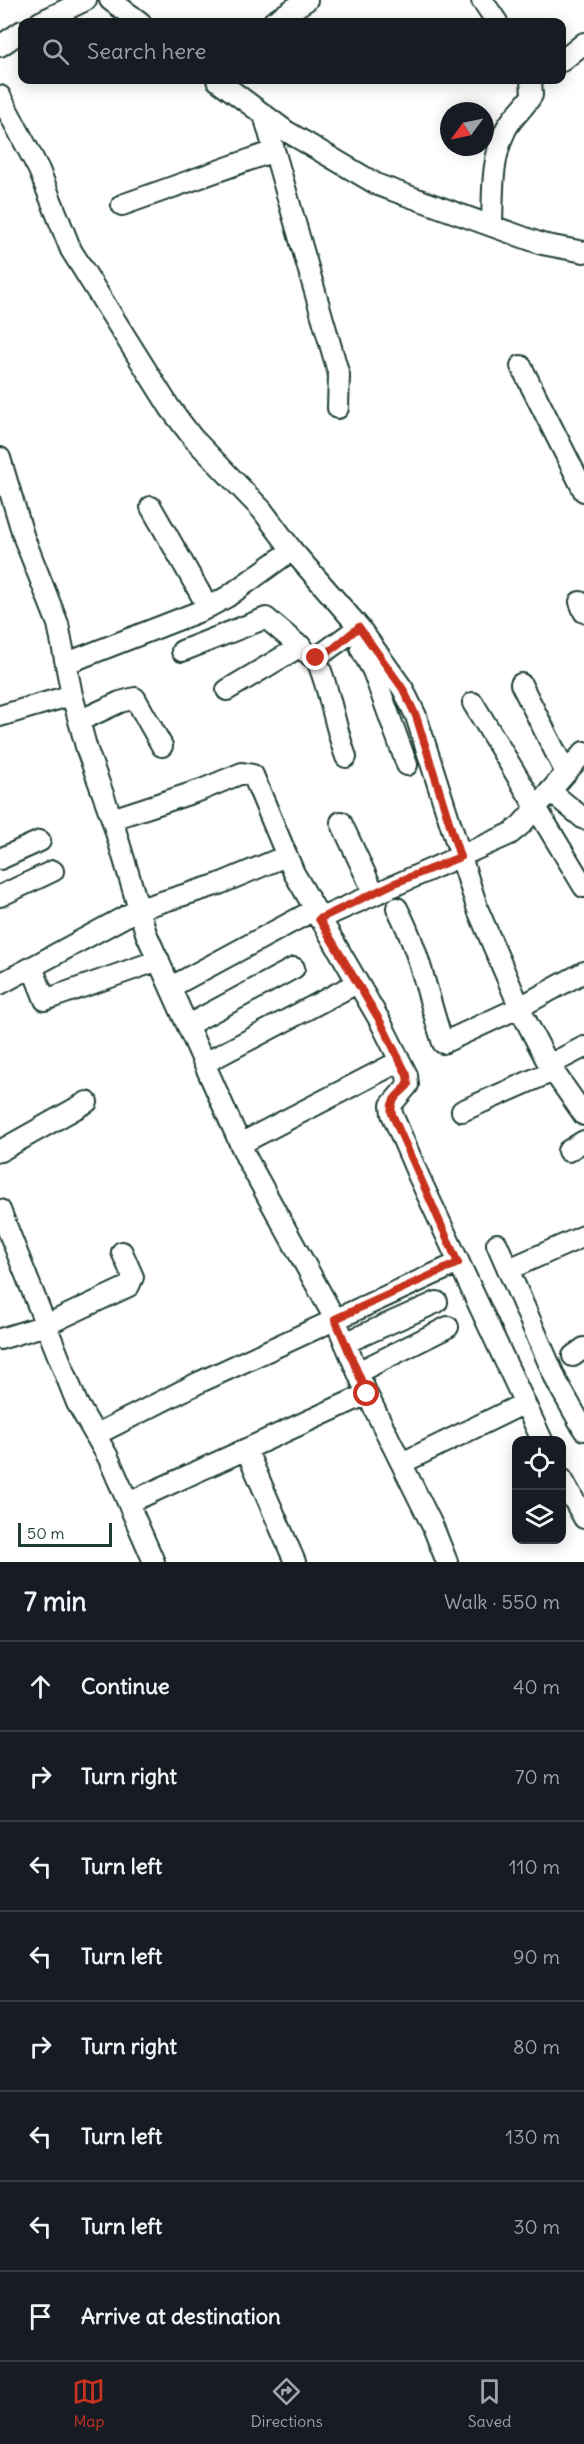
<!DOCTYPE html>
<meta charset="utf-8">
<style>
body{margin:0;font-family:Delius,sans-serif;background:#242831;color:#f1f3f6}
.controls{position:absolute;right:18px;bottom:18px;display:grid;overflow:hidden;border-radius:12px;box-shadow:0 3px 15px #0003}
.controls button{width:54px;height:54px;display:grid;place-items:center;padding:0;border:0;border-bottom:2px solid #363941;background:#171b24;color:#f1f3f6;font:30px sans-serif}
.compass{position:absolute;left:440px;top:102px;width:54px;height:54px;border-radius:50%;background:#171b24;box-shadow:0 3px 15px #0003;rotate:237deg}
.scale{position:absolute;left:18px;bottom:15px;width:94px;box-sizing:border-box;padding-left:6px;border:3px solid #1f3d34;border-top:0;font-size:16px;line-height:21px;white-space:nowrap;color:#1f3d34;-webkit-text-stroke:4px #fff;paint-order:stroke}
.stop{position:absolute;width:18px;height:18px;margin:-14px;border:4px solid #c8321e;border-radius:50%;background:#fff}
.stop.end{background:#c8321e;border-color:#fff;box-shadow:0 2px 6px #0008}
.list{margin:0;padding:0;list-style:none}
h2{display:flex;justify-content:space-between;align-items:center;height:78px;margin:0;padding:0 24px;font-size:26px}
h2 small{font-size:20px;font-weight:400;color:#9ea1a6}
.list li{display:grid;grid-template-columns:39px 1fr auto;gap:18px;align-items:center;box-sizing:border-box;height:90px;padding:0 24px;border-top:2px solid #363941}
.list b{display:block;font-size:22px;white-space:nowrap}
.list em{font-size:20px;font-style:normal;color:#9ea1a6}
.icon{flex:none;width:33px;height:33px;fill:none;stroke:currentColor;stroke-width:2;stroke-linecap:round;stroke-linejoin:round}
.map{position:relative;flex:none;width:584px;height:1562px;overflow:hidden}
.search{position:absolute;background:#171b24;box-shadow:0 3px 15px #0003;left:18px;right:18px;top:18px;height:66px;display:flex;align-items:center;gap:15px;box-sizing:border-box;padding:0 21px;border-radius:12px;color:#9ea1a6;font-size:22px}
.sheet{height:798px;background:#171b24}
nav{display:flex;justify-content:space-around;align-items:center;box-sizing:border-box;height:84px;border-top:2px solid #363941;background:#171b24;font-size:16px;color:#9ea1a6}
nav a{display:grid;justify-items:center;gap:3px}
nav .on{color:#c8321e}
.map>svg:first-child{display:block}
.lines{fill:none;stroke-linecap:round;stroke-linejoin:round}
.minor-casing{stroke:#1f3d34;stroke-width:24}
.minor{stroke:#fff;stroke-width:20}
.route{stroke:#c8321e;stroke-width:8}
</style>
<div class="map">
<svg width="584" height="1562" viewBox="0 0 584 1562">
<rect width="100%" height="100%" fill="#fff"/>
<filter id="ink" filterUnits="userSpaceOnUse"><feTurbulence type="fractalNoise" baseFrequency=".0167" numOctaves="2"/><feDisplacementMap in="SourceGraphic" scale="12" xChannelSelector="R" yChannelSelector="G"/><feConvolveMatrix kernelMatrix="1 2 1 2 8 2 1 2 1" color-interpolation-filters="sRGB"/></filter>
<g filter="url(#ink)">
<g class="lines">
<defs>
<path id="minor" d="M110,0L140,22
M482,0L497,22
M40,22L86,0
M273,22L307,0
M0,46L22,31
M562,61L584,43
M217,80L286,131L378,185L542,244L584,252
M0,96L39,170L71,250L170,408L192,437L262,510L292,550L359,627L403,689L416,716L478,910L523,1015L549,1065L584,1115
M264,115L339,375L338,408
M122,205L274,151
M492,226C493,193 491,159 506,129C513,116 525,107 532,95L531,80
M521,366L584,491
M0,458L24,538L58,624L72,695L87,750L112,819L146,933L247,1159L335,1319L367,1394L433,1527L447,1562
M151,507L208,607
M580,602L584,612
M361,649L373,671L407,765
M182,651L266,618L312,657L316,658L359,627
M316,658C330,690 334,724 346,757
M67,663L203,610L227,597L292,550
M521,684L566,773
M227,690L301,646
M473,703L584,887
M0,716L72,695
M79,721L120,702L135,698L162,746
M550,791L584,819
M112,819L201,790L242,773L253,775L294,873L380,1021L407,1075L408,1085L391,1105L392,1114L419,1177L542,1440
M341,822L374,893
M0,859L40,841
M0,896L53,871
M397,908C420,951 427,996 443,1043L520,1007L584,972
M319,919L510,834L521,825L584,752
M32,967L139,909L219,884L286,856
M0,984L32,967L45,1000L159,960
M171,987L314,910
M188,1025L294,968
M205,1063L357,983
M549,1065L584,1047
M462,1111L553,1071
M240,1144L400,1061
M0,1151L87,1102
M568,1151L584,1141
M0,1210L77,1403L108,1457L154,1562
M497,1244L557,1382L584,1430
M509,1269L584,1236
M0,1339L46,1325L129,1286L133,1277L122,1252
M345,1343L437,1302
M573,1356L584,1348
M358,1372L448,1327
M97,1434L200,1382L458,1263
M246,1449L295,1562
M402,1463L523,1404
M562,1479L584,1518
M128,1503L367,1394"/>
</defs>
<use href="#minor" class="minor-casing"/>
<use href="#minor" class="minor"/>
</g>
</g>
<g class="lines" filter="url(#ink)">
<path class="route" d="M316,658L330,651L359,627L403,689L416,716L460,857L395,883L319,919L380,1021L407,1075L408,1085C399,1095 389,1099 392,1114L458,1263L335,1319L367,1394"/>
</g>
</svg>
<div class="controls">
<button><svg class="icon" aria-label="locate" viewBox="0 0 24 24"><circle cx="12" cy="12" r="6"/><path d="M12 2v4M12 18v4M2 12h4M18 12h4"/></svg></button>
<button><svg class="icon" aria-label="layers" viewBox="0 0 24 24"><path d="M12 4l9 5-9 5-9-5zM3 14l9 5 9-5"/></svg></button>
</div>
<svg class="compass" viewBox="-18 -18 36 36"><path d="M0-13l5 13h-10z" fill="#e53935"/><path d="M0 13l5-13h-10z" fill="#9ea1a6"/></svg>
<div class="scale">50 m</div>
<div class="stop" style="left:367px;top:1394px"></div>
<div class="stop end" style="left:316px;top:658px"></div>
<div class="search"><svg class="icon" aria-label="search" viewBox="0 0 24 24"><circle cx="10" cy="10" r="6"/><path d="M15 15l6 6"/></svg>Search here</div>
</div>
<section class="sheet">
<h2>7 min<small>Walk · 550 m</small></h2>
<ul class="list">
<li><svg class="icon" aria-label="ahead" viewBox="0 0 24 24"><path d="M12 20V5M6 11l6-6 6 6"/></svg><div><b>Continue</b></div><em>40 m</em></li>
<li><svg class="icon" aria-label="right" viewBox="0 0 24 24"><path d="M7 20v-9h11M14 6l5 5-5 5"/></svg><div><b>Turn right</b></div><em>70 m</em></li>
<li><svg class="icon" aria-label="left" viewBox="0 0 24 24"><path d="M17 20v-9H6M10 6l-5 5 5 5"/></svg><div><b>Turn left</b></div><em>110 m</em></li>
<li><svg class="icon" aria-label="left" viewBox="0 0 24 24"><path d="M17 20v-9H6M10 6l-5 5 5 5"/></svg><div><b>Turn left</b></div><em>90 m</em></li>
<li><svg class="icon" aria-label="right" viewBox="0 0 24 24"><path d="M7 20v-9h11M14 6l5 5-5 5"/></svg><div><b>Turn right</b></div><em>80 m</em></li>
<li><svg class="icon" aria-label="left" viewBox="0 0 24 24"><path d="M17 20v-9H6M10 6l-5 5 5 5"/></svg><div><b>Turn left</b></div><em>130 m</em></li>
<li><svg class="icon" aria-label="left" viewBox="0 0 24 24"><path d="M17 20v-9H6M10 6l-5 5 5 5"/></svg><div><b>Turn left</b></div><em>30 m</em></li>
<li><svg class="icon" aria-label="arrive" viewBox="0 0 24 24"><path d="M6 21V4h12l-3 4 3 4H6"/></svg><div><b>Arrive at destination</b></div></li>
</ul>
</section>
<nav>
<a class="on"><svg class="icon" aria-label="map" viewBox="0 0 24 24"><path d="M3 6l6-2 6 2 6-2v14l-6 2-6-2-6 2zM9 4v14M15 6v14"/></svg>Map</a>
<a><svg class="icon" aria-label="directions" viewBox="0 0 24 24"><path d="M12 3l9 9-9 9-9-9zM9 14v-3h6M13 9l2 2-2 2"/></svg>Directions</a>
<a><svg class="icon" aria-label="saved" viewBox="0 0 24 24"><path d="M7 4h10v16l-5-4-5 4z"/></svg>Saved</a>
</nav>
